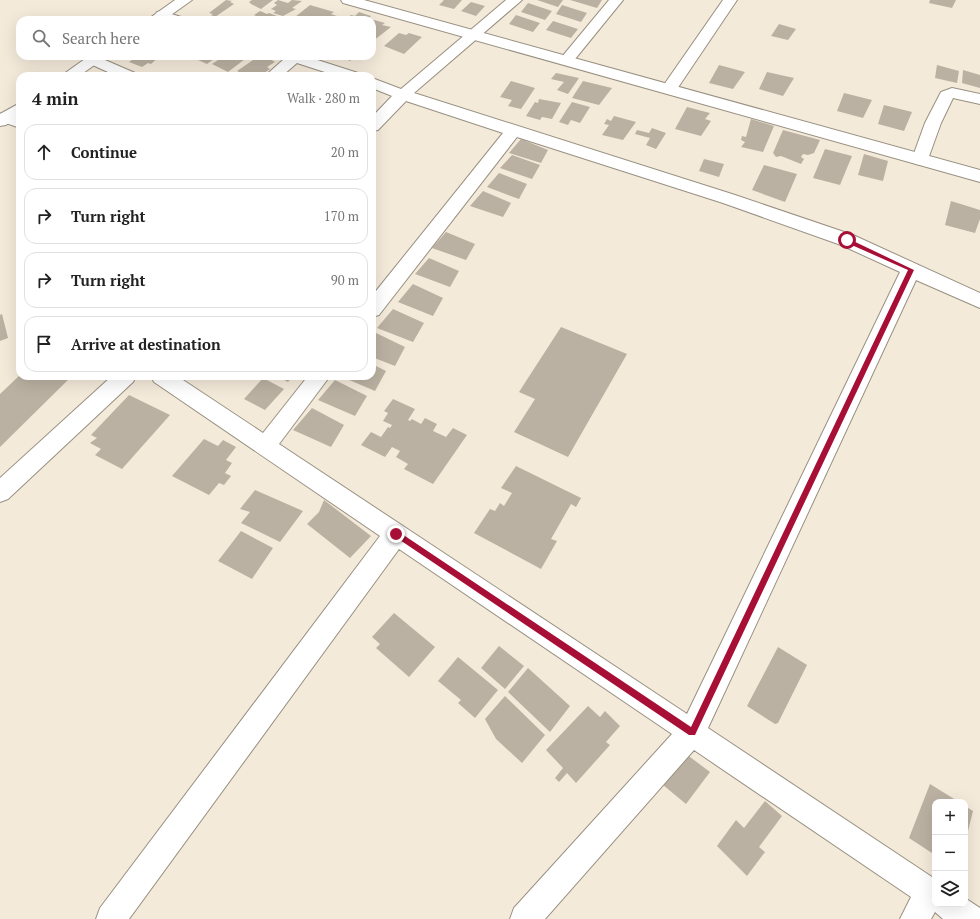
<!DOCTYPE html>
<meta charset="utf-8">
<style>
body{margin:0;font-family:"PT Serif",serif;background:#f2f2f2;color:#222}
.controls{position:absolute;right:12px;bottom:12px;display:grid;overflow:hidden;border-radius:8px;box-shadow:0 4px 16px #0002}
.controls button{width:36px;height:36px;display:grid;place-items:center;padding:0;border:0;border-bottom:1px solid #e0e0e0;background:#fff;color:#222;font:20px sans-serif}
.stop{position:absolute;width:12px;height:12px;margin:-9px;border:3px solid #a80f36;border-radius:50%;background:#fff}
.stop.end{background:#a80f36;border-color:#fff;box-shadow:0 1px 4px #0008}
.list{margin:0;padding:0;list-style:none}
h2{display:flex;justify-content:space-between;align-items:center;height:52px;margin:0;padding:0 16px;font-size:17px}
h2 small{font-size:13px;font-weight:400;color:#767676}
.list li{display:grid;grid-template-columns:26px 1fr auto;gap:12px;align-items:center;box-sizing:border-box;height:56px;margin:0 8px 8px;padding:0 8px;border:1px solid #e0e0e0;border-radius:12px}
.list b{display:block;font-size:15px;white-space:nowrap}
.list em{font-size:13px;font-style:normal;color:#767676}
.icon{flex:none;width:22px;height:22px;fill:none;stroke:currentColor;stroke-width:2;stroke-linecap:round;stroke-linejoin:round}
.map{position:relative;flex:none;width:980px;height:919px;overflow:hidden}
.search{position:absolute;background:#fff;box-shadow:0 4px 16px #0002;left:16px;top:16px;width:360px;height:44px;display:flex;align-items:center;gap:10px;box-sizing:border-box;padding:0 14px;border-radius:12px;color:#767676;font-size:15px}
.panel{position:absolute;background:#fff;box-shadow:0 4px 16px #0002;left:16px;top:72px;width:360px;height:308px;border-radius:12px}
.map>svg:first-child{display:block}
.building{fill:#bab1a2}
.lines{fill:none;stroke-linecap:round;stroke-linejoin:round}
.minor-casing{stroke:#989081;stroke-width:2}
.tertiary-casing{stroke:#989081;stroke-width:2}
.minor{fill:#fff;fill-rule:evenodd}
.tertiary{fill:#fff;fill-rule:evenodd}
.route{fill:#a80f36}
</style>
<div class="map">
<svg width="980" height="919" viewBox="0 0 980 919">
<rect width="100%" height="100%" fill="#f4eada"/>
<path class="building" d="M226,0L232,1L230,2L234,4L215,17L211,15L213,14L209,13Z
M252,0H273L261,9L251,4L249,2Z
M278,0L288,3L292,0L302,1L292,8L296,9L283,16L273,13L276,11L271,9L277,5L274,3Z
M444,0H462L454,9L439,5Z
M537,0H563L558,7Z
M570,0H602L597,8Z
M930,0H956L952,8L929,3Z
M471,2L485,6L476,16L461,11Z
M528,3L552,11L545,20L521,12Z
M310,5L334,12L331,14L337,16L333,20H304L295,17Z
M562,5L587,13L581,22L556,14Z
M260,11L267,14L269,13L277,16L272,20H247L250,18L253,19L256,16L254,15Z
M359,12L371,16L367,20H345L351,15L355,16Z
M516,15L540,23L533,32L509,24Z
M374,20L385,23L382,25L391,27L373,41L372,21Z
M553,21L578,29L571,38L546,30Z
M779,24L796,29L788,40L771,36Z
M399,33L406,35L409,33L422,37L404,54L384,46Z
M133,56H160L151,64L148,63L142,67L129,62L136,57Z
M189,56H218L207,64Z
M224,56H249L228,72L212,64Z
M259,56H268L272,58L270,59L275,62L267,67L270,69L260,76H240L243,74L237,71Z
M339,56H356L350,61Z
M719,65L745,72L733,89L709,83Z
M937,65L959,71L957,83L935,78Z
M963,70L980,75V88L962,83Z
M767,72L794,78L783,96L759,89Z
M556,73L579,78L568,94L557,90L564,82L551,79Z
M511,81L535,88L521,109L508,106L512,100L500,97Z
M583,81L612,88L599,105L572,98Z
M844,93L872,100L863,118L837,111Z
M539,99L561,103L552,119L542,117L540,120L526,116L535,102L538,103Z
M572,102L590,107L580,123L571,120L568,125L559,122Z
M884,105L912,112L904,131L878,124Z
M687,107L710,113L705,119L711,121L701,136L675,129Z
M614,116L636,122L623,140L602,135L609,125L604,124L607,119L611,121Z
M751,119L774,126L763,152L741,147L745,142L741,140L742,136L746,137Z
M652,128L666,133L656,149L646,145L650,138L635,134L637,130L649,133Z
M783,130L820,140L814,153L808,155L803,154L801,157L804,159L801,164L781,156L776,157L773,153Z
M521,139L548,150L541,163L509,153Z
M825,149L852,156L840,185L813,178Z
M864,154L888,161L883,181L858,175Z
M512,155L540,165L532,179L500,168Z
M704,159L724,164L719,177L699,171Z
M764,165L797,174L785,202L752,190Z
M499,173L527,184L519,199L487,187Z
M483,191L511,203L503,217L470,206Z
M951,201L980,210V219L975,233L945,225Z
M446,232L475,244L466,260L432,248Z
M429,258L459,271L450,287L415,274Z
M413,284L443,298L433,316L398,302Z
M393,309L424,323L413,342L377,328Z
M2,314L8,338L0,341V315Z
M561,327L627,354L568,457L514,432L535,399L519,392Z
M374,332L405,347L395,366L372,357V334Z
M372,364L386,371L375,391L340,376H372Z
M20,375L72,376L0,447V394Z
M276,376H293L288,382Z
M263,378L284,389L265,410L244,399Z
M335,380L367,396L355,416L318,400Z
M129,395L170,415L122,469L95,455L101,449L90,443L97,438L91,435Z
M393,399L415,409L408,420L410,421L412,419L421,424L425,418L437,424L433,431L446,437L453,428L467,435L433,484L404,469L408,464L396,457L400,451L392,447L385,457L361,445L371,432L381,437L388,427L390,428L392,425L383,421L388,413L384,411Z
M312,408L344,425L331,447L293,430Z
M204,439L218,446L223,440L236,447L226,460L232,463L225,473L231,476L224,485L219,483L209,495L172,476Z
M516,466L581,498L576,507L571,504L551,539L557,541L541,569L474,533L490,509L495,511L500,503L504,506L512,493L501,488Z
M255,490L303,511L280,542L241,523L250,512L240,509Z
M324,500L371,536L350,558L307,524L319,512Z
M241,531L273,548L252,579L218,561Z
M394,613L435,647L409,677L376,648L380,644L372,637Z
M499,646L524,666L505,689L481,668Z
M778,647L807,665L778,723L775,724L747,706Z
M458,657L498,690L475,718L458,703L461,700L438,681Z
M528,668L570,706L550,732L508,692Z
M505,696L545,735L522,763L496,739L485,719Z
M588,706L600,717L605,711L620,726L606,742L610,745L576,783L567,773L559,782L555,778L563,768L546,750Z
M686,754L710,772L686,804L663,785Z
M930,784L959,802H935V855L909,838Z
M765,801L782,816L759,847L765,852L747,876L717,846L736,820L744,828Z
M965,806L973,811L966,839H965Z"/>
<g class="lines">
<defs>
<path id="minor" d="M506,0H522L414,93L735,195L853,235L980,293V308L916,280L708,728L935,879V904H965V898L980,908V919H943L935,912L931,919H900L911,897L694,750L545,919H510L514,908L672,734L399,549L129,919H96L100,908L380,536L154,382L151,376H177L263,433L308,376H330L279,444L687,714L900,272L841,245L723,203L517,137L379,315L372,317V296L503,133L406,101L378,130L372,131V117L392,96L372,88V78L401,89Z
M609,0H623L571,64H561L558,61L561,58Z
M723,0H737L675,92H663L661,89Z
M162,11L181,17L183,20C174,20 160,23 155,15L157,12Z
M91,56L98,57L135,73L138,76H117L88,63L85,60Z
M281,56H305L358,73L361,76H337L297,63L282,76H265L284,59Z
M952,88L980,94V104L953,98L941,123L928,159L926,163L920,165L914,163L912,159L925,123L941,92Z
M6,112L20,117V128L0,121V114Z
M112,376H136L133,382L8,499L0,502V478Z"/>
<path id="tertiary" d="M175,0H192L164,20H147Z
M341,0H364L980,170V182L343,3Z
M89,56H107L79,76H61Z
M20,103V115L6,125L0,126V114Z"/>
</defs>
<use href="#minor" class="minor-casing"/>
<use href="#tertiary" class="tertiary-casing"/>
<use href="#minor" class="minor"/>
<use href="#tertiary" class="tertiary"/>
</g>
<path class="route" d="M845,239H849L914,270L695,735H689L394,536V532H399L691,727L908,270L845,242Z"/>
</svg>
<div class="controls">
<button>+</button>
<button>−</button>
<button><svg class="icon" aria-label="layers" viewBox="0 0 24 24"><path d="M12 4l9 5-9 5-9-5zM3 14l9 5 9-5"/></svg></button>
</div>
<div class="stop" style="left:847px;top:240px"></div>
<div class="stop end" style="left:396px;top:534px"></div>
<div class="search"><svg class="icon" aria-label="search" viewBox="0 0 24 24"><circle cx="10" cy="10" r="6"/><path d="M15 15l6 6"/></svg>Search here</div>
<section class="panel">
<h2>4 min<small>Walk · 280 m</small></h2>
<ul class="list">
<li><svg class="icon" aria-label="ahead" viewBox="0 0 24 24"><path d="M12 20V5M6 11l6-6 6 6"/></svg><div><b>Continue</b></div><em>20 m</em></li>
<li><svg class="icon" aria-label="right" viewBox="0 0 24 24"><path d="M7 20v-9h11M14 6l5 5-5 5"/></svg><div><b>Turn right</b></div><em>170 m</em></li>
<li><svg class="icon" aria-label="right" viewBox="0 0 24 24"><path d="M7 20v-9h11M14 6l5 5-5 5"/></svg><div><b>Turn right</b></div><em>90 m</em></li>
<li><svg class="icon" aria-label="arrive" viewBox="0 0 24 24"><path d="M6 21V4h12l-3 4 3 4H6"/></svg><div><b>Arrive at destination</b></div></li>
</ul>
</section>
</div>
